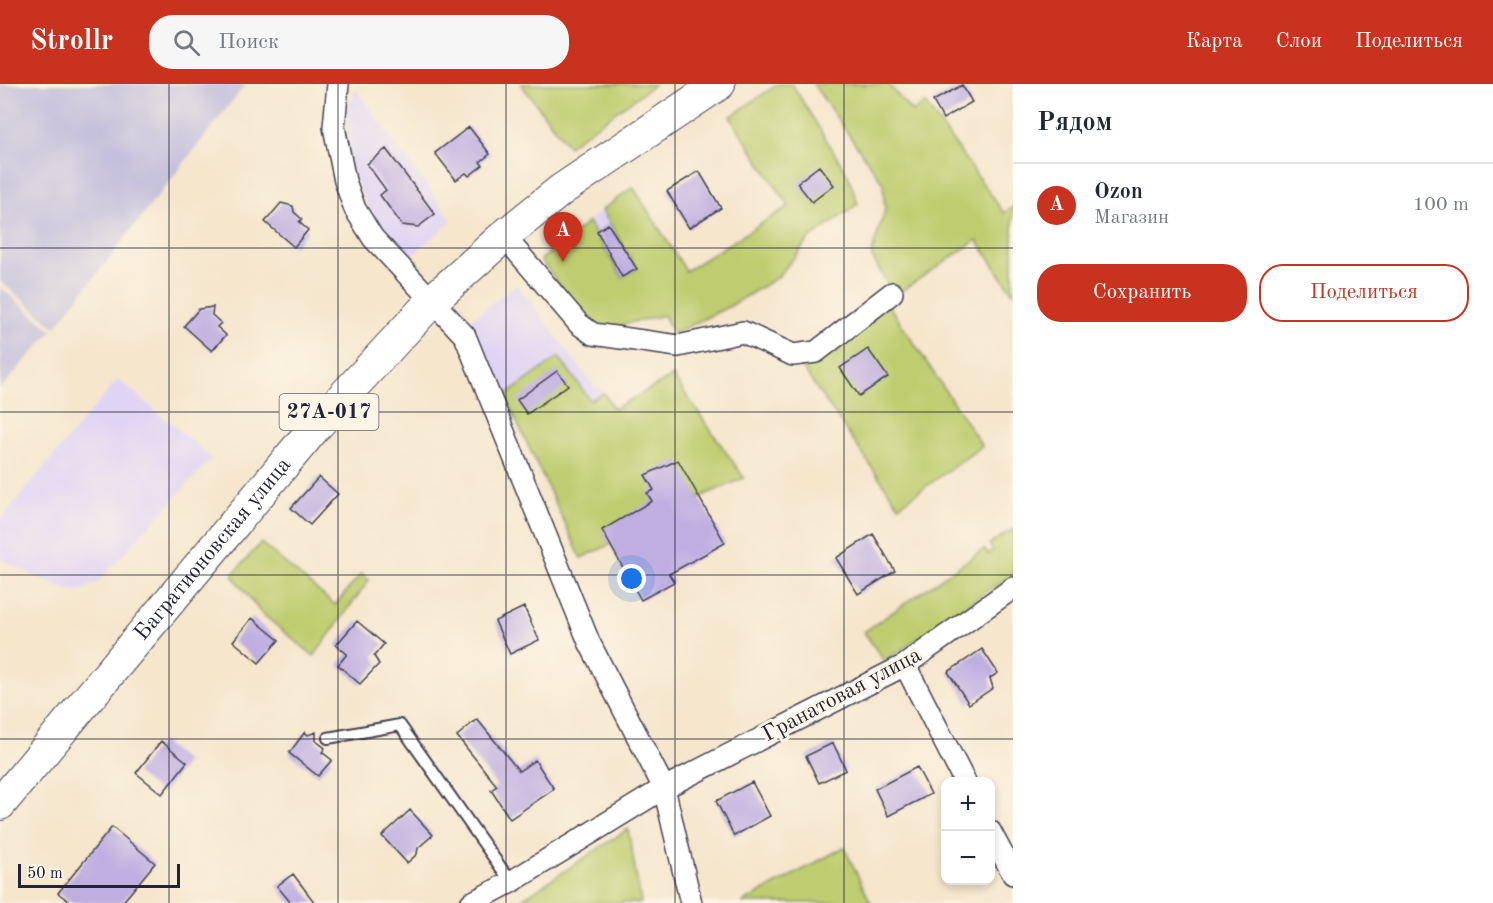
<!DOCTYPE html>
<html lang="ru">
<meta charset="utf-8">
<style>
body{margin:0;font-family:"Old Standard TT",serif;background:#f6f6f7;color:#1f2937}
.controls{position:absolute;right:18px;bottom:18px;display:grid;overflow:hidden;border-radius:12px;box-shadow:0 3px 9px #0003}
.controls button{width:54px;height:54px;display:grid;place-items:center;padding:0;border:0;border-bottom:2px solid #e0e1e3;background:#fff;color:#1f2937;font:30px sans-serif}
.scale{position:absolute;left:18px;bottom:15px;width:162px;box-sizing:border-box;padding-left:6px;border:3px solid #22223b;border-top:0;font-size:16px;line-height:21px;white-space:nowrap;color:#22223b;-webkit-text-stroke:4px #fcf5e5;paint-order:stroke}
.you{position:absolute;left:632px;top:495px;width:21px;height:21px;margin:-15px;border:4px solid #fff;border-radius:50%;background:#1a73e8;box-shadow:0 0 0 9px #1a73e833}
.badge{display:grid;place-items:center;width:39px;height:39px;border-radius:50%;background:#c8321e;color:#fff;font-size:20px;font-weight:700}
.pin{position:absolute;translate:-50% -50px;filter:drop-shadow(0 2px 3px #0008)}
.pin::after{content:'';position:absolute;top:32px;width:21px;height:18px;background:inherit;clip-path:polygon(0 0,100% 0,50% 100%)}
.list{margin:0;padding:0;list-style:none}
h2{display:flex;justify-content:space-between;align-items:center;height:78px;margin:0;padding:0 24px;font-size:26px}
h2 small{font-size:20px;font-weight:400;color:#747a83}
.list li{display:grid;grid-template-columns:39px 1fr auto;gap:18px;align-items:center;box-sizing:border-box;height:84px;padding:0 24px;border-top:2px solid #e0e1e3}
.list b{display:block;font-size:22px;white-space:nowrap}
.list p{margin:0;font-size:20px;white-space:nowrap;color:#747a83}
.list em{font-size:20px;font-style:normal;color:#747a83}
.actions{display:flex;gap:12px;padding:18px 24px}
.actions a{flex:1;padding:14px 0;border:2px solid #c8321e;border-radius:24px;text-align:center;font-size:21px;color:#c8321e}
.actions .main{background:#c8321e;color:#fff}
.icon{flex:none;width:33px;height:33px;fill:none;stroke:currentColor;stroke-width:2;stroke-linecap:round;stroke-linejoin:round}
.map{position:relative;flex:none;width:1013px;height:819px;overflow:hidden}
header{display:flex;align-items:center;gap:36px;box-sizing:border-box;height:84px;padding:0 30px;background:#c8321e;color:#fff}
header strong{font-size:28px}
nav{display:flex;gap:33px;margin-inline-start:auto;font-size:21px}
.search{width:420px;height:54px;background:#f6f6f7;display:flex;align-items:center;gap:15px;box-sizing:border-box;padding:0 21px;border-radius:24px;color:#747a83;font-size:22px}
main{display:flex}
aside{flex:1;background:#fff}
.map>svg:first-child{display:block}
.built{fill:#e0d4f4}
.industrial{fill:#c4c0db}
.green{fill:#bfcd6f;stroke:#707855;stroke-width:1.5}
.building{fill:#bfafe1}
.lines{fill:none;stroke-linecap:round;stroke-linejoin:round}
.lane-casing{stroke:#423f51;stroke-width:14}
.street-casing{stroke:#423f51;stroke-width:24}
.primary-casing{stroke:#423f51;stroke-width:34}
.lane{stroke:#fff;stroke-width:10}
.street{stroke:#fff;stroke-width:21}
.primary{stroke:#fff;stroke-width:32}
.grid{fill:none;stroke:#22223b;stroke-width:1.5;stroke-opacity:0.55}
.labels{text-anchor:middle;dominant-baseline:central;stroke-width:6;stroke-linejoin:round;paint-order:stroke}
.shield{fill:#fcf5e5;stroke:#63616e;stroke-width:1.5}
.shield-label{font-size:21px;font-weight:bold;fill:#22223b}
.street-label{font-size:22px;fill:#22223b;stroke:#fcf5e5}
</style>
<header>
<strong>Strollr</strong>
<div class="search"><svg class="icon" aria-label="search" viewBox="0 0 24 24"><circle cx="10" cy="10" r="6"/><path d="M15 15l6 6"/></svg>Поиск</div>
<nav><a>Карта</a><a>Слои</a><a>Поделиться</a></nav>
</header>
<main>
<div class="map">
<svg width="1013" height="819" viewBox="0 0 1013 819">
<rect width="100%" height="100%" fill="#fcf5e5"/>
<filter id="ink" filterUnits="userSpaceOnUse"><feTurbulence type="fractalNoise" baseFrequency=".0167" numOctaves="2"/><feDisplacementMap in="SourceGraphic" scale="12" xChannelSelector="R" yChannelSelector="G"/><feConvolveMatrix kernelMatrix="1 2 1 2 8 2 1 2 1" color-interpolation-filters="sRGB"/></filter>
<filter id="wash" filterUnits="userSpaceOnUse"><feTurbulence type="fractalNoise" baseFrequency=".008" numOctaves="4" result="noise"/><feDisplacementMap in="SourceGraphic" scale="24" xChannelSelector="R" yChannelSelector="G"/><feGaussianBlur stdDeviation="1.35" result="paint"/><feColorMatrix in="noise" values="0 0 0 0 0 0 0 0 0 0 0 0 0 0 0 0 0 1.4 0 .05"/><feComposite in="paint" operator="in"/></filter>
<g filter="url(#wash)">
<rect width="100%" height="100%" fill="#f5e6cc"/>
<path class="built" d="M356,6L452,137L409,174L382,147L360,106L351,83L343,36Z
M602,126L637,185L622,193L588,138Z
M517,200L595,304L599,302L604,309L591,316L559,273L505,312L471,235Z
M118,295L212,374L97,499L79,508L58,503L0,475V436Z"/>
<path class="industrial" d="M0,0H246L55,243L0,197Z
M0,203L52,247L0,305Z"/>
<path class="green" d="M521,0H655L568,62Z
M778,0H792L848,91L858,120L808,156L778,193L732,221L673,250L664,231L593,247L541,176L588,138L622,193L637,185L602,126L633,103L686,187L789,122L730,33Z
M813,0H888L912,28L925,19L1004,129L1013,123V209L977,156L894,212L871,171L885,126L883,99Z
M886,217L982,362L899,422L803,285Z
M559,273L590,316L604,309L614,325L673,292L744,394L693,416L651,442L581,474L505,312Z
M1013,445V490L884,577L864,548L984,465L988,470L993,466L989,460Z
M261,459L335,521L361,490L369,496L314,572L261,529L232,491Z
M628,745L641,819H516Z
M844,763L871,819H742Z"/>
<g id="blocks">
<path class="building" d="M962,1L972,18L943,35L933,17Z
M469,43L490,70L480,78L483,81L469,92L466,89L456,96L435,69Z
M386,65L435,130L418,143L402,141L380,111L386,106L367,80Z
M819,82L834,101L812,118L797,99Z
M699,87L721,124L689,144L667,107Z
M281,119L293,122L294,128L302,135L299,138L308,146L294,163L265,138Z
M608,140L637,185L622,193L597,147Z
M213,223L212,231L221,239L217,243L226,251L212,267L184,242L199,225Z
M868,265L888,293L859,312L840,284Z
M557,287L568,301L527,330L517,316Z
M678,376L725,459L669,490L674,498L641,516L602,446L652,417L647,409L654,406L645,391Z
M319,393L338,410L310,441L291,424Z
M873,450L895,487L858,510L836,474Z
M524,523L539,556L510,570L495,537Z
M252,534L279,556L259,579L233,557Z
M357,537L384,560L374,572L379,580L360,600L338,581L347,570L336,561Z
M982,565L998,589L990,594L993,604L969,620L948,588Z
M477,635L519,687L535,676L554,705L510,735L491,706L497,702L457,652Z
M305,648L308,651L316,648V657L325,664L322,668L332,676L318,692L289,669Z
M161,657L187,678L162,710L136,689Z
M833,659L846,686L819,699L806,672Z
M917,683L931,710L888,732L875,705Z
M752,698L770,732L734,752L716,717Z
M410,726L433,751L418,764L417,770L407,779L382,752Z
M112,743L155,779L122,819H71L58,809Z
M293,790L315,819H291L277,802Z"/>
</g>
</g>
<g filter="url(#ink)">
<use href="#blocks" fill-opacity="0" stroke="#423f51" stroke-width="1.5"/>
<g class="lines">
<defs>
<path id="lane" d="M328,654L400,641L511,798"/>
<path id="street" d="M338,0L334,43L345,97L355,125L373,154L465,252L589,558L664,704L691,819
M504,152L579,240L593,250L678,262L743,248L793,271L816,268L892,209
M905,581L965,698
M990,747L1013,790
M471,819L511,798L664,704L905,581L1013,504"/>
<g id="primary">
<path id="s1" d="M0,720L316,342L433,216L504,152L561,106L719,0"/>
</g>
</defs>
<use href="#lane" class="lane-casing"/>
<use href="#street" class="street-casing"/>
<use href="#primary" class="primary-casing"/>
<use href="#lane" class="lane"/>
<use href="#street" class="street"/>
<use href="#primary" class="primary"/>
</g>
</g>
<path class="grid" d="M169,0V819M338,0V819M506,0V819M675,0V819M844,0V819M0,164H1013M0,328H1013M0,491H1013M0,655H1013"/>
<g class="labels">
<rect class="shield" x="279.5" y="310" width="99" height="36" rx="4.5"/>
<g class="shield-label">
<text x="329" y="328">27А-017</text>
</g>
<g class="street-label">
<text stroke="none"><textPath href="#s1" startOffset="332">Багратионовская улица</textPath></text>
<text transform="translate(842 611) rotate(-28)">Гранатовая улица</text>
</g>
</g>
</svg>
<div class="controls">
<button>+</button>
<button>−</button>
</div>
<div class="scale">50 m</div>
<div class="you"></div>
<div class="pin badge" style="left:563px;top:178px">A</div>
</div>
<aside>
<h2>Рядом<small></small></h2>
<ul class="list">
<li><span class="badge">A</span><div><b>Ozon</b><p>Магазин</p></div><em>100 m</em></li>
</ul>
<div class="actions"><a class="main">Сохранить</a><a>Поделиться</a></div>
</aside>
</main>
